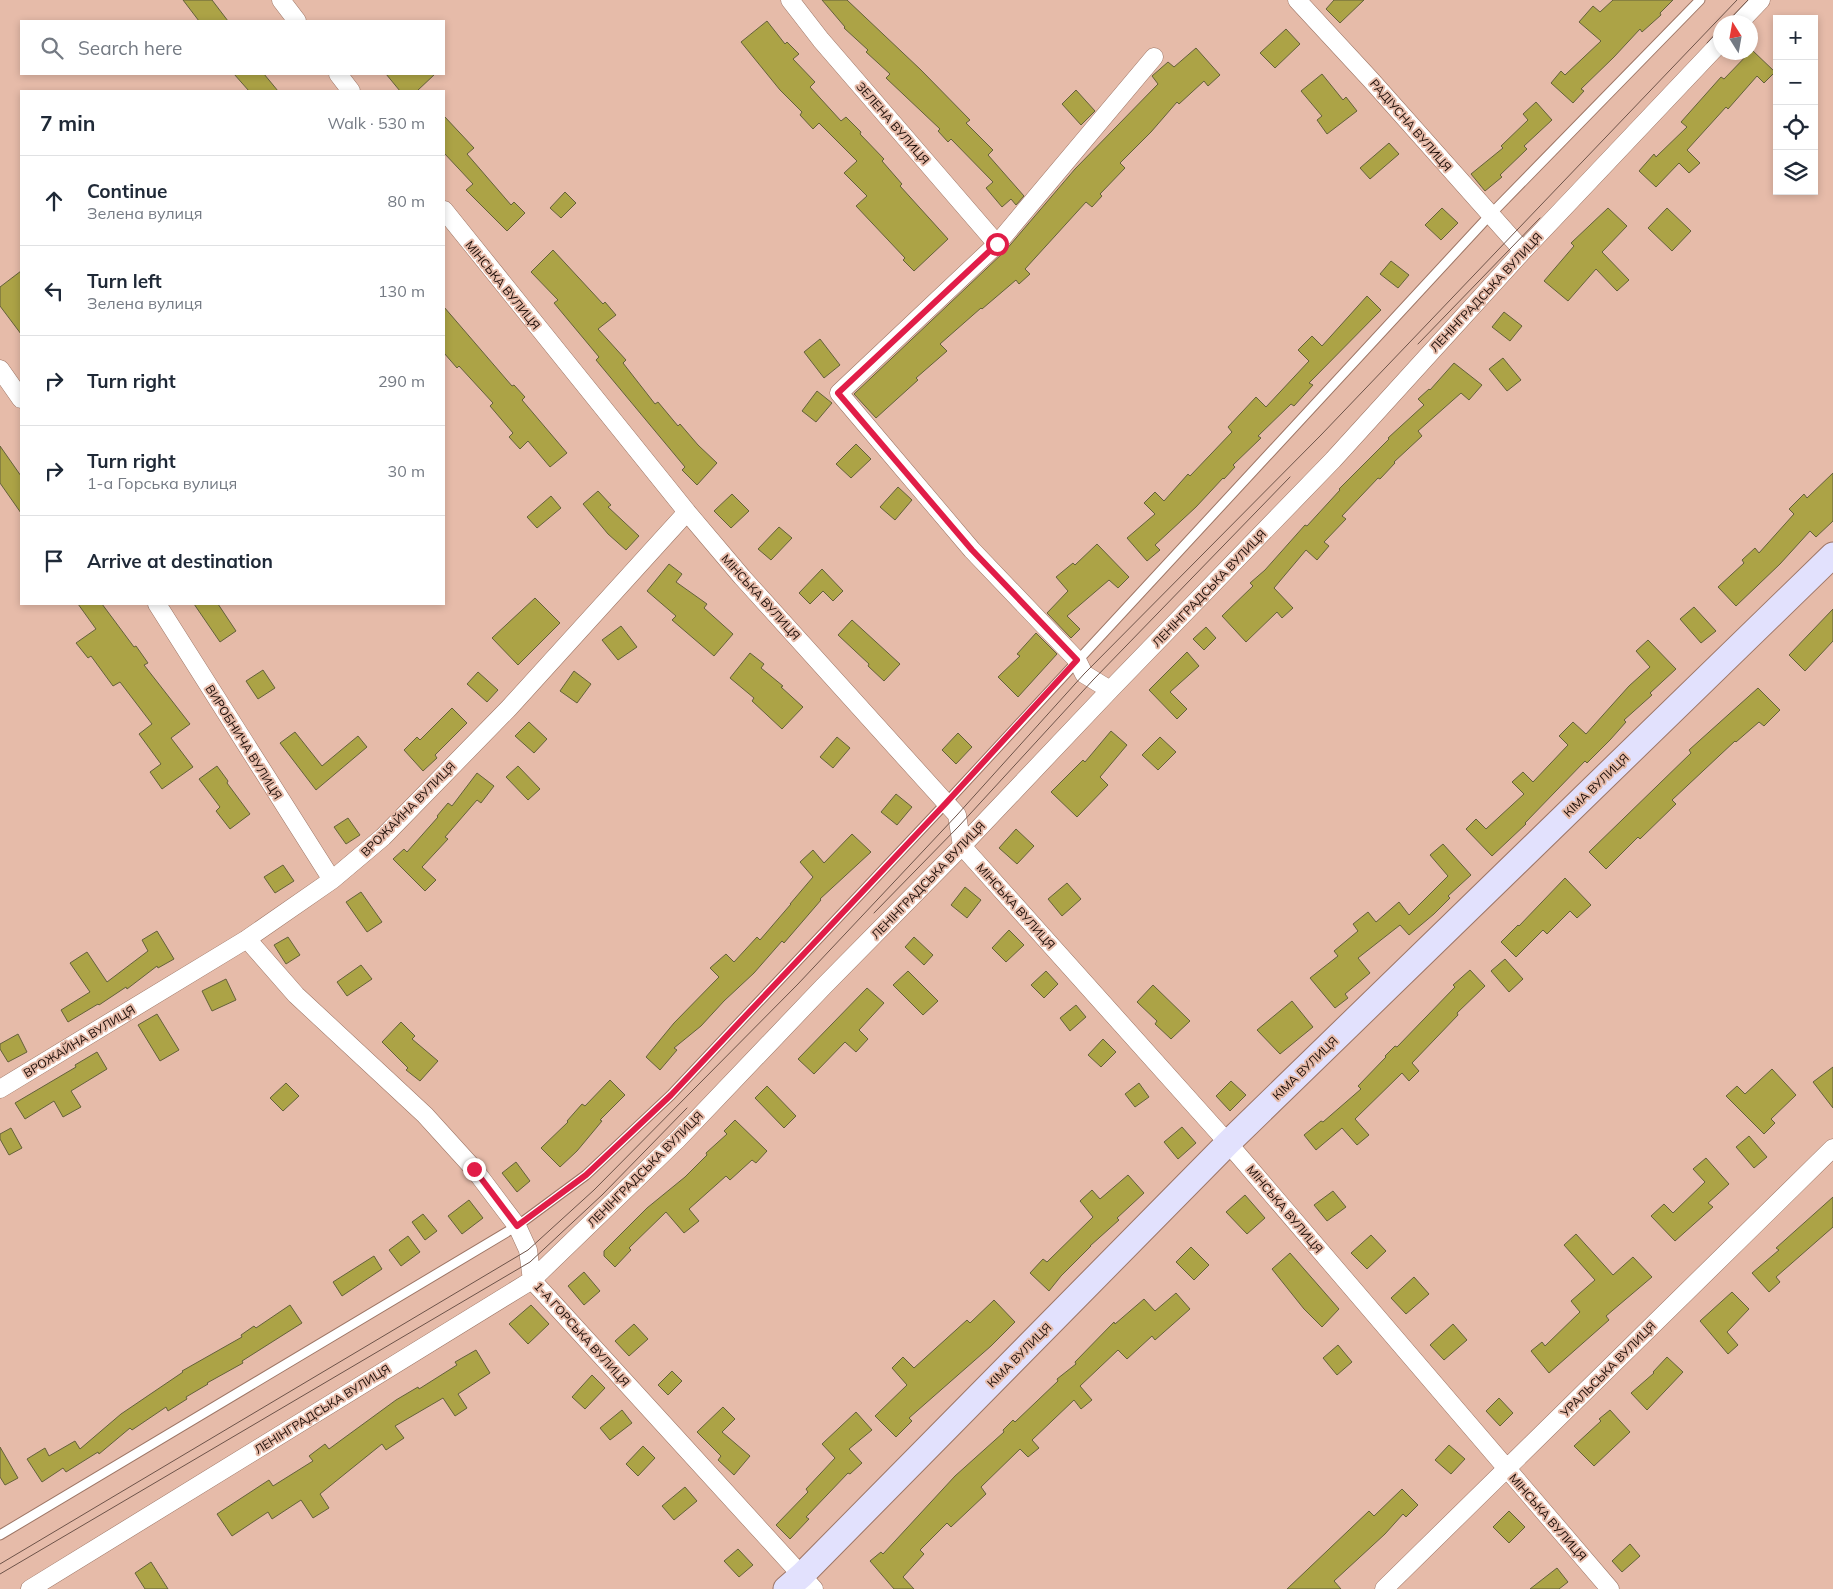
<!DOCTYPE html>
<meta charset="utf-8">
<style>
body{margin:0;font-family:Mulish,sans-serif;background:#f2f2f3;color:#1f2937}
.controls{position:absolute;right:15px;top:15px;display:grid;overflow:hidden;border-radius:0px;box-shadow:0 2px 8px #0003}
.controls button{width:45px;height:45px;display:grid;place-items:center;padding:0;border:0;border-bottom:1px solid #e0e1e3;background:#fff;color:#1f2937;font:25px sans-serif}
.compass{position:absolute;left:1713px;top:15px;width:45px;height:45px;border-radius:50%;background:#fff;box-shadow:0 2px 8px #0003;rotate:349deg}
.stop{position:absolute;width:15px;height:15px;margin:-11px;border:4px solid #e11d48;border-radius:50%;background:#fff}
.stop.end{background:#e11d48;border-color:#fff;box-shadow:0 1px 5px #0008}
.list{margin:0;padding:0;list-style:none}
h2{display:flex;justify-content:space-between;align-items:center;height:65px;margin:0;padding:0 20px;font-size:21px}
h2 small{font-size:16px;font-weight:400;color:#747a83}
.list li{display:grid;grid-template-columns:32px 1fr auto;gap:15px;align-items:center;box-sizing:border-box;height:90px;padding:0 20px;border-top:1px solid #e0e1e3}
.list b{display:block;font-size:19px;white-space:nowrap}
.list p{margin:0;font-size:16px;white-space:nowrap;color:#747a83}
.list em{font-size:16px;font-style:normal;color:#747a83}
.icon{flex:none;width:28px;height:28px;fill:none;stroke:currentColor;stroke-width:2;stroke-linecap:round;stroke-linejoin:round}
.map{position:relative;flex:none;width:1833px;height:1589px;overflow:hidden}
.search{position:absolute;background:#fff;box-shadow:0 2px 8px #0003;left:20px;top:20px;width:425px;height:55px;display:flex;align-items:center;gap:12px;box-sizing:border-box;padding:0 18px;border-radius:0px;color:#747a83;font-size:19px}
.panel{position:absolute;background:#fff;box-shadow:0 2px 8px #0003;left:20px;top:90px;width:425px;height:515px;border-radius:0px}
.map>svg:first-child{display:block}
.building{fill:#aca346;stroke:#64613b}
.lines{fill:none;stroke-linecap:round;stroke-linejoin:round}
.lane-casing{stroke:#9d7565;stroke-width:11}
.street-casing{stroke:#9d7565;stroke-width:19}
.secondary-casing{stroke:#9d7565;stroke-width:27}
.lane{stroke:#fff;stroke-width:9}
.street{stroke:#fff;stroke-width:18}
.secondary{stroke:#e2e1fd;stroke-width:25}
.tram{stroke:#6d5349;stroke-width:1}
.route{stroke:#e11d48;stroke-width:6}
.labels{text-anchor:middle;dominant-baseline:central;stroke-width:4;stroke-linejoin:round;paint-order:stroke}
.street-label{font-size:12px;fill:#190b06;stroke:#e6bba9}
</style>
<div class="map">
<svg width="1833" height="1589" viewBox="0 0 1833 1589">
<rect width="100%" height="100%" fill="#e6bba9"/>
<path class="building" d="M183,0H212L228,21H199Z
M822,0H847L921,70L970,120L966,123L993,150L988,155L1024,196L1016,205L1011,199L1002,207L986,188L993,182L951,139L948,142L938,131L940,129L886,78L890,74L866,52L868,50L844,28L845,27Z
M1334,0H1364L1340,23L1326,9Z
M1613,0H1673L1660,13L1661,15L1642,32L1640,29L1614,57L1581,89L1584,91L1573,103L1551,83L1561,71L1565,75L1601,41L1579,22L1593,6L1600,12Z
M767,21L785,44L787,42L799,54L793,59L815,82L810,87L841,121L846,117L861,132L860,134L884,159L882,161L902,184L900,186L948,239L914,271L903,260L905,258L856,206L867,196L844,173L857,161L819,123L813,129L800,115L802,112L780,90L741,42Z
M1286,29L1300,44L1275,68L1260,53Z
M1196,48L1220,75L1208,86L1204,81L1179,104L1177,102L1151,132L1120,163L1125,168L1100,194L1102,196L1092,207L1086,202L1025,269L1030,274L1019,284L1016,280L982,309L981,308L940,344L947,351L916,378L918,380L876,418L854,394L1005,251L1075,169L1158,84L1152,76L1168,62L1174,67Z
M1752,50L1775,72L1764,83L1757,76L1728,109L1726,107L1687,150L1700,163L1689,173L1679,163L1656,187L1639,171L1654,154L1656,157L1687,127L1681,122L1721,77L1724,79Z
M234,74H264L278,91H249Z
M386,74H435L417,91H400Z
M1322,74L1343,100L1346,97L1357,111L1327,134L1317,120L1322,116L1301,91Z
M1076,90L1095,111L1081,125L1062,104Z
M1536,102L1552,120L1524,146L1527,149L1500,175L1502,177L1485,191L1471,174L1503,148L1501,146L1528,120L1523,114Z
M444,116L474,148L467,154L511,205L514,202L525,213L507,231L466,190L473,184L444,153Z
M1389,143L1399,154L1370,179L1360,168Z
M565,192L576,203L561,218L550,208Z
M1442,208L1458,223L1441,240L1425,225Z
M1608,208L1627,226L1602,252L1629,280L1617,291L1596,269L1568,301L1544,281L1574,246L1571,243Z
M1667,208L1691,231L1672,251L1648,228Z
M553,250L603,304L605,302L616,315L598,329L626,360L623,363L655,404L658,402L678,426L680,424L698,445L717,463L697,485L682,470L685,467L596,360L599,357L554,303L558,300L531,272Z
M1391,261L1409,275L1398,288L1380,274Z
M21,271V334L0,306V287Z
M1367,296L1381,310L1309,383L1313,385L1294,406L1291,404L1258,436L1261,438L1233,465L1235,467L1224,479L1223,478L1196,507L1155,545L1160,550L1147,561L1127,538L1155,514L1144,503L1155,492L1164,501L1188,474L1190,476L1232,432L1228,427L1256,397L1266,407L1309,361L1298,350L1312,336L1322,346Z
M444,307L512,386L514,385L525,397L522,400L567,453L550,467L528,441L520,449L509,437L513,433L490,406L493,403L459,366L457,368L444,353Z
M1504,312L1522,326L1510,341L1492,327Z
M820,339L840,365L824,378L804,352Z
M1503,358L1521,380L1507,391L1489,369Z
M1454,363L1482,385L1469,400L1461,393L1418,431L1422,436L1394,462L1395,463L1380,479L1378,478L1342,516L1346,519L1324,542L1329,546L1317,560L1306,550L1274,588L1293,608L1282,618L1277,612L1246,642L1222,616L1253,586L1250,583L1265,570L1305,525L1307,526L1340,490L1339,489L1389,439L1388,438L1424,405L1418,399L1429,389L1430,390Z
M817,391L832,403L816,422L802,411Z
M856,444L871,459L851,478L836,464Z
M0,446L21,476V513L0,483Z
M1833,473V521L1816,537L1810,531L1780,564L1736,606L1718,587L1744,563L1742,560L1755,548L1759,553L1794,514L1789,509L1804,494L1807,498Z
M898,487L912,500L895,520L880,507Z
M598,491L611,505L608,507L639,536L626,550L608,534L583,504Z
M732,494L749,511L731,528L714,511Z
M551,496L561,508L537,528L527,517Z
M779,527L792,538L771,560L758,549Z
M1097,544L1129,577L1118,588L1109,580L1067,616L1080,629L1071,638L1047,613L1068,591L1056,577L1073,563L1075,565Z
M669,564L682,574L676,582L707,604L704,608L733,634L714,656L672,620L676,616L647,591Z
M822,569L843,591L833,601L823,591L810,604L799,593Z
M535,598L560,623L518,665L492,638Z
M78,604H102L134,647L136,646L148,663L144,665L190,724L171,738L193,767L162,789L150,772L161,764L139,734L152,724L120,682L113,686L91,656L88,658L76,643L96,629Z
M194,604H218L236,631L220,642Z
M1694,607L1716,631L1701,643L1680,619Z
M1833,609V641L1805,671L1789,655Z
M852,620L900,664L884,681L868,666L869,664L838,635Z
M621,626L637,647L618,660L602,640Z
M1206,627L1216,638L1204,650L1193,639Z
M1036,633L1057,654L1018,697L998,677L1020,656L1017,654Z
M1648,640L1676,669L1650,693L1652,695L1624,720L1626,722L1610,740L1587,763L1585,761L1525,823L1526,824L1492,856L1466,829L1476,819L1486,829L1524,794L1512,782L1523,772L1533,782L1568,745L1559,736L1573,722L1586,734L1629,686L1650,667L1636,651Z
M1187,652L1199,666L1170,692L1187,709L1177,719L1149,690Z
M750,653L764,664L761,668L783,686L781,687L803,707L782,729L752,701L754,698L730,678Z
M263,670L275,688L258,699L246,681Z
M574,671L591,684L577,703L560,691Z
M478,672L498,690L487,702L467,684Z
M1758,688L1780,710L1764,726L1759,722L1736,742L1735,741L1672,800L1676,804L1640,839L1638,837L1606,869L1589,852L1691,753L1689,750Z
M452,708L467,723L435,755L437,758L423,771L404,750L417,737L420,740Z
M529,722L547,739L534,753L515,736Z
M1111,731L1127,745L1100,777L1108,785L1077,817L1051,792L1083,760L1085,762Z
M295,732L322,766L358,736L367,747L316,790L280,743Z
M958,733L972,747L956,764L942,750Z
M837,737L850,748L833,768L820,757Z
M1160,737L1176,752L1158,770L1142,755Z
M217,766L228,781L227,783L250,814L230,829L216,811L220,807L199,779Z
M518,766L540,789L528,800L506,777Z
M477,773L494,786L481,803L477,800L445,837L448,839L422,867L436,880L425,891L393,859L404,849L407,852L438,817L437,816L448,803L452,806Z
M896,794L912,807L897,825L881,812Z
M348,818L360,835L346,844L334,827Z
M1016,829L1034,846L1017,864L999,848Z
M852,834L871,852L820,899L821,900L784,943L782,941L754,973L724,1001L701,1026L674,1048L677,1050L660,1070L646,1057L674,1023L719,977L710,968L726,954L734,962L757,937L760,940L791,904H790L813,877L800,862L813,850L824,863Z
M1443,844L1471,875L1448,896L1450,898L1434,914L1409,935L1400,925L1358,958L1370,973L1345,994L1348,998L1335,1008L1310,978L1338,956L1334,951L1358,931L1353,924L1368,912L1376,922L1399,902L1409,915L1448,876L1430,855Z
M283,865L294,881L275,893L264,877Z
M1565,878L1591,905L1577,918L1570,911L1547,934L1543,930L1516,957L1501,942L1518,925L1519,926Z
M1067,883L1081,899L1062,916L1048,899Z
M965,887L981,900L967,918L951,905Z
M361,892L382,922L367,932L346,902Z
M1009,930L1024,945L1006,962L992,948Z
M157,931L174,959L158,968L157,966L127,989L126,987L99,1005L98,1004L68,1022L61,1010L90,992L70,963L87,952L107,982L148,951L142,940Z
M288,937L300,955L286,964L274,945Z
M914,937L933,955L924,965L905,947Z
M1505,959L1523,979L1509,992L1491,971Z
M361,965L372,979L347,996L337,982Z
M1470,970L1485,986L1457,1013L1458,1015L1412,1063L1419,1071L1409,1081L1402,1073L1355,1119L1369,1135L1357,1145L1342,1128L1316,1150L1304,1135L1321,1121L1323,1122L1361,1089L1358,1086L1386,1057L1385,1056L1395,1046L1397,1047L1455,987L1453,985Z
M908,971L938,1001L923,1015L893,985Z
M1046,971L1058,984L1044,998L1031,985Z
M226,979L236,1000L212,1011L202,991Z
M1153,985L1190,1021L1171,1039L1155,1024L1157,1021L1137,1002Z
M867,988L884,1003L859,1030L868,1039L856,1052L845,1042L814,1074L798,1059Z
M1292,1001L1313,1027L1280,1054L1257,1030Z
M1076,1005L1086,1017L1070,1031L1060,1018Z
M157,1014L179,1050L160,1061L138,1025Z
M401,1022L415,1036L412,1039L438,1061L420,1081L406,1070L408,1068L382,1042Z
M18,1034L27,1052L8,1062L0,1049V1044Z
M1103,1039L1116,1052L1101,1067L1088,1055Z
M97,1052L107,1069L71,1091L81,1107L63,1117L54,1101L25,1119L15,1103L76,1067L75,1065Z
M1833,1067V1108L1813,1082Z
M1772,1069L1796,1095L1771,1119L1775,1123L1764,1134L1726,1096L1737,1086L1745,1094Z
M610,1080L625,1095L600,1120L602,1121L577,1151L560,1167L541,1148L568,1122L567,1121L582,1104L585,1106Z
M1231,1081L1246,1095L1230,1111L1216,1096Z
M286,1083L299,1096L283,1111L270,1098Z
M1139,1083L1149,1097L1135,1107L1125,1094Z
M767,1086L796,1116L784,1128L755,1098Z
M735,1120L767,1151L756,1163L752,1160L730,1180L726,1176L689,1209L699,1221L684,1233L666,1212L629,1248L631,1250L615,1267L604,1256V1251L647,1208L685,1177L707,1155L706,1153L727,1134L724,1131Z
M1182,1127L1196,1143L1178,1159L1164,1142Z
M11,1128L22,1148L9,1155L0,1139V1134Z
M1749,1136L1767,1157L1754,1168L1736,1147Z
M1706,1158L1729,1184L1708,1203L1713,1207L1675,1241L1651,1216L1664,1204L1673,1213L1705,1182L1693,1169Z
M516,1162L530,1181L517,1192L502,1173Z
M1128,1175L1144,1193L1117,1218L1119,1220L1090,1246H1091L1061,1276L1049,1291L1030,1273L1043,1259L1047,1262L1093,1217L1080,1201L1092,1190L1100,1199Z
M1333,1191L1346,1207L1327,1221L1314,1205Z
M1245,1195L1265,1218L1247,1234L1226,1212Z
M1833,1197V1227L1776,1277L1780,1282L1769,1292L1752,1273L1779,1250L1776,1248Z
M469,1200L483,1218L462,1234L448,1216Z
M423,1214L437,1231L425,1240L412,1222Z
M1576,1234L1613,1275L1633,1257L1652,1277L1606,1316L1609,1320L1549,1373L1531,1351L1542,1342L1545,1346L1580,1312L1571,1301L1595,1280L1564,1245Z
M1371,1235L1386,1251L1367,1269L1351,1253Z
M408,1236L420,1252L401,1266L389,1250Z
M1191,1247L1209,1265L1194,1280L1176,1262Z
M1290,1253L1339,1309L1322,1327L1304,1309L1272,1269Z
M374,1256L382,1269L342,1296L333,1282Z
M584,1272L600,1291L584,1305L568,1286Z
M1414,1277L1429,1294L1406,1314L1391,1298Z
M1732,1292L1749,1309L1727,1332L1738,1345L1728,1354L1700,1321Z
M1176,1293L1190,1309L1155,1340L1152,1336L1127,1359L1118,1350L1080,1386L1092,1400L1081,1409L1074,1400L1032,1440L1039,1448L1028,1457L1020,1449L981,1487L986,1494L951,1527L947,1523L920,1550L924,1554L903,1577L914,1589H894L870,1561L881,1552L883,1554L955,1476L1004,1432L1003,1430L1013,1420L1015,1422L1058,1381L1057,1379L1076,1364L1075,1362L1114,1322L1115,1324L1144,1299L1155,1311Z
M994,1300L1015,1322L991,1346L909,1418L912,1421L896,1437L875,1416L907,1385L892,1368L903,1357L914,1368L967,1320L970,1323Z
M290,1305L302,1323L242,1361L243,1363L207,1383L208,1384L186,1397L187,1399L168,1411L166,1407L132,1430L130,1428L99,1454L98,1452L66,1472L63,1468L42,1482L27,1459L45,1448L49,1456L75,1441L80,1449L121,1414L183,1372L182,1371L242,1337L241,1335L254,1326L256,1328Z
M531,1305L549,1324L528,1344L509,1324Z
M634,1324L648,1339L629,1356L615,1341Z
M1453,1324L1467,1340L1444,1360L1430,1345Z
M1338,1345L1352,1362L1337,1375L1323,1358Z
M476,1350L490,1373L458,1394L467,1408L455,1416L443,1398L395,1426L404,1438L386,1450L382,1444L320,1494L329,1508L313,1518L301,1500L272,1519L268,1512L232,1536L217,1514L269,1480L273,1486L313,1461L309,1456L325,1444L329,1449L396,1400L418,1387L419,1389L457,1365L455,1362Z
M1667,1357L1683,1372L1647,1410L1631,1393L1654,1373L1653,1372Z
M672,1371L682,1381L668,1395L658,1385Z
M592,1375L605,1388L585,1409L572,1397Z
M1499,1398L1513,1413L1500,1426L1486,1411Z
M723,1407L735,1419L722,1432L750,1456L734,1475L718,1460L721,1456L697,1432Z
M622,1410L632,1423L610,1440L600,1428Z
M1610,1410L1630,1432L1594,1466L1574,1446L1601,1421L1599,1419Z
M856,1412L872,1430L849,1449L862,1463L850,1474L848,1473L806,1517L809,1519L790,1539L776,1525L808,1492L806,1489L835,1458L822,1444Z
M1449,1445L1465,1459L1451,1474L1435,1460Z
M643,1446L655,1458L638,1476L626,1464Z
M0,1447L18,1478L5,1485L0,1477Z
M685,1487L697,1501L674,1520L662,1506Z
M1402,1489L1418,1505L1406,1517L1403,1514L1385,1534L1334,1581L1341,1589H1287L1369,1511L1374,1516Z
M1509,1511L1525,1527L1509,1543L1493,1527Z
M1630,1544L1640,1556L1622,1572L1612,1561Z
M738,1549L753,1565L739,1577L724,1561Z
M151,1562L168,1589H145L135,1573Z
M1557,1568L1568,1582L1559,1589H1530Z"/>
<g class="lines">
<defs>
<path id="lane" d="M0,1535L517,1226L586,1175L671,1095L946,803L1490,215L1700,0"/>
<path id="street" d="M281,0L297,21
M790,0L821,40L997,244L839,393L972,550L1077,660L1084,674L1110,690
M1297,0L1371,80L1523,251
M1740,22L1761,0
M338,74L351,91
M444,210L687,512L742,577L957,815L962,846L1228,1143L1610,1589
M997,244L1154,57
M0,369L21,399
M157,604L332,880
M247,939L296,995L425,1115L474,1169L517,1226L528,1250L532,1280L814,1589
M0,1089L247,939L332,880L383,837L509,708L687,512
M30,1589L532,1280L677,1140L823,987L962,846L1110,690L1333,460L1523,251L1720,43
M1384,1589L1833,1148"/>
<path id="secondary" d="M786,1589L802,1575L1228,1143L1833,555"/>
</defs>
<use href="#lane" class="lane-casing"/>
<use href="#street" class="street-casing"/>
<use href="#secondary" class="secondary-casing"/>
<use href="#lane" class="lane"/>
<use href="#street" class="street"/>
<use href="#secondary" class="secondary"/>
<path class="tram" d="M1727,22L1748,0
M1707,43L1720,29
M1418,344L1540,218
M874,913L959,826L1093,680L1290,477
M0,1564L528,1250L594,1190L798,984L957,815L1084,674L1321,435L1737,0
M0,1574L530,1262L602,1195L687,1108"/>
</g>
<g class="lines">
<path class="route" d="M474,1169L517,1226L586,1175L671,1095L946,803L1077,660L972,550L838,393L997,244"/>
</g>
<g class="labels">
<g class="street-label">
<text transform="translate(893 123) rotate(49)">ЗЕЛЕНА ВУЛИЦЯ</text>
<text transform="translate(1411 125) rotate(49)">РАДІУСНА ВУЛИЦЯ</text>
<text transform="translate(503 285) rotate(51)">МІНСЬКА ВУЛИЦЯ</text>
<text transform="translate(1486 292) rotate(-47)">ЛЕНІНГРАДСЬКА ВУЛИЦЯ</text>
<text transform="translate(1209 588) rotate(-46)">ЛЕНІНГРАДСЬКА ВУЛИЦЯ</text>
<text transform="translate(761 597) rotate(48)">МІНСЬКА ВУЛИЦЯ</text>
<text transform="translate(244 742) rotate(58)">ВИРОБНИЧА ВУЛИЦЯ</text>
<text transform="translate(1596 785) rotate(-44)">КІМА ВУЛИЦЯ</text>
<text transform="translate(408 809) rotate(-45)">ВРОЖАЙНА ВУЛИЦЯ</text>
<text transform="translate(928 880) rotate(-46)">ЛЕНІНГРАДСЬКА ВУЛИЦЯ</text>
<text transform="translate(1016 906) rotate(48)">МІНСЬКА ВУЛИЦЯ</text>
<text transform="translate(79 1041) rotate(-31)">ВРОЖАЙНА ВУЛИЦЯ</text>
<text transform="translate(1305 1068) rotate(-44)">КІМА ВУЛИЦЯ</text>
<text transform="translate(645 1169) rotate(-45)">ЛЕНІНГРАДСЬКА ВУЛИЦЯ</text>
<text transform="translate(1285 1209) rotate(50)">МІНСЬКА ВУЛИЦЯ</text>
<text transform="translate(582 1334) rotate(48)">1-А ГОРСЬКА ВУЛИЦЯ</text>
<text transform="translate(1019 1355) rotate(-45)">КІМА ВУЛИЦЯ</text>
<text transform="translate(1608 1369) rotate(-45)">УРАЛЬСЬКА ВУЛИЦЯ</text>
<text transform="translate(322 1409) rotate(-32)">ЛЕНІНГРАДСЬКА ВУЛИЦЯ</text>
<text transform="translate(1548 1517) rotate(49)">МІНСЬКА ВУЛИЦЯ</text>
</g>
</g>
</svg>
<div class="controls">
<button>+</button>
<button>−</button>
<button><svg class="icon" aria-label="locate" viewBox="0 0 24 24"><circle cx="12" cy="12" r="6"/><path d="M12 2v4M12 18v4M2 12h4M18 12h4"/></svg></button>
<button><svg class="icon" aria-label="layers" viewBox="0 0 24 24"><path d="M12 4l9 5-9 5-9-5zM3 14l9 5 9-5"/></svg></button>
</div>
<svg class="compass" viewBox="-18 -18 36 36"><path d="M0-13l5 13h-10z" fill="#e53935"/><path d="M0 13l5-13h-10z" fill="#747a83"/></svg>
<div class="stop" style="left:997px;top:244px"></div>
<div class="stop end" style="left:474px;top:1169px"></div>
<div class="search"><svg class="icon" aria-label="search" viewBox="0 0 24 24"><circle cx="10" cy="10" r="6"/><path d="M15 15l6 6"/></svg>Search here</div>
<section class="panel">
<h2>7 min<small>Walk · 530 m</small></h2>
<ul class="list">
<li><svg class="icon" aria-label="ahead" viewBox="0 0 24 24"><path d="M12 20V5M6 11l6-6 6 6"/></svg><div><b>Continue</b><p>Зелена вулиця</p></div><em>80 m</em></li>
<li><svg class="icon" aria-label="left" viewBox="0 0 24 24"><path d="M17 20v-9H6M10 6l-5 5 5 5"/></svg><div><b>Turn left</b><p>Зелена вулиця</p></div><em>130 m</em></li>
<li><svg class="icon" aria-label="right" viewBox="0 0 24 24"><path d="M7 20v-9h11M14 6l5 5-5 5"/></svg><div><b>Turn right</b></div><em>290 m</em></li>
<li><svg class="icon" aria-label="right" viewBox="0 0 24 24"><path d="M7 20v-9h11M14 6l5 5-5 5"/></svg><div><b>Turn right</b><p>1-а Горська вулиця</p></div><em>30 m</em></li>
<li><svg class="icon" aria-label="arrive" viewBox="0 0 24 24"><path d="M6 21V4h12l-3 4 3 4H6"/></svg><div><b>Arrive at destination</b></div></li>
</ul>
</section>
</div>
